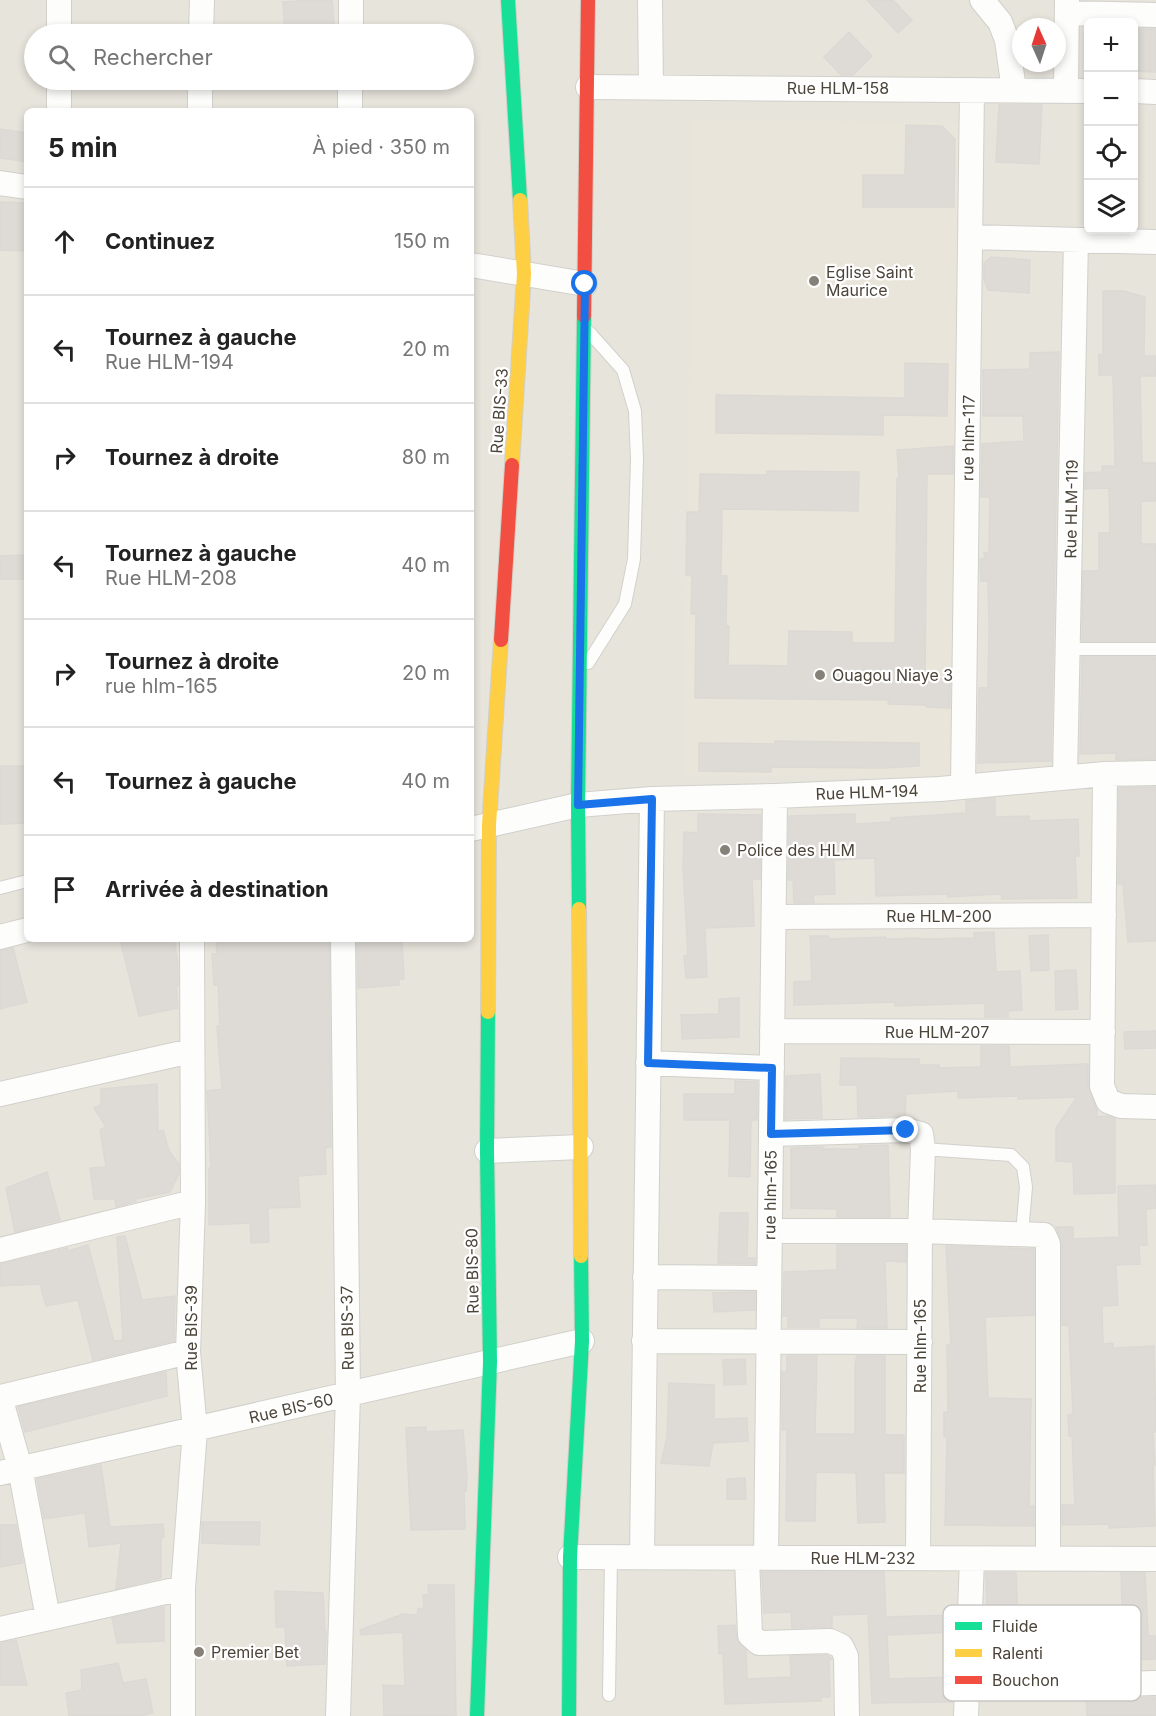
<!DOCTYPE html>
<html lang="fr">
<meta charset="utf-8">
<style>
body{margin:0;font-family:Inter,sans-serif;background:#f6f6f6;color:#222}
.controls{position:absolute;right:18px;top:18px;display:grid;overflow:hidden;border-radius:9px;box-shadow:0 3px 9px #0003}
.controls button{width:54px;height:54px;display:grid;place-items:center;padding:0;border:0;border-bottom:2px solid #e0e0e0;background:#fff;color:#222;font:30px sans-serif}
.compass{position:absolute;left:1012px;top:18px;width:54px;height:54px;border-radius:50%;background:#fff;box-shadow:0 3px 9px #0003;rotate:357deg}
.stop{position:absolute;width:18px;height:18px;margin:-14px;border:4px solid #1a73e8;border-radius:50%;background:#fff}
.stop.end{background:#1a73e8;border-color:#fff;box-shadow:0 2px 6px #0008}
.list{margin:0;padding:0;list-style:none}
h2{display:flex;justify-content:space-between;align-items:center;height:78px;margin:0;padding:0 24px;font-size:26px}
h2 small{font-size:20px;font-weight:400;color:#767676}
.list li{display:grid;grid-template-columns:39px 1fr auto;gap:18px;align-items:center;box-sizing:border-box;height:108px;padding:0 24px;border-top:2px solid #e0e0e0}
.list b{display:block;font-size:22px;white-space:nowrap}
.list p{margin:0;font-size:20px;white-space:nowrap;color:#767676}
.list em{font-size:20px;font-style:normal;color:#767676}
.icon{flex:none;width:33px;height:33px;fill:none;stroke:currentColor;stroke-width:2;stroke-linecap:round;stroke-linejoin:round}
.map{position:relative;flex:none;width:1156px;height:1716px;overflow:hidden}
.search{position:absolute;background:#fff;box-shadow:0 3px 9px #0003;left:24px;top:24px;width:450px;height:66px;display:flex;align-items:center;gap:15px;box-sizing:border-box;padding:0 21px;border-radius:33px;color:#767676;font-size:22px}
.panel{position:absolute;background:#fff;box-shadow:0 3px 9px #0003;left:24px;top:108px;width:450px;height:834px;border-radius:9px}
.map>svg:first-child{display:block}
.residential{fill:#e7e4dc;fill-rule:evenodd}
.education{fill:#eae5da}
.building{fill:#dedbd6;stroke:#dcd9d4;stroke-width:1.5}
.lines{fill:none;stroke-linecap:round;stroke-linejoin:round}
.lane-casing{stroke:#d2d0cb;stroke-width:14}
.street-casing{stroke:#d2d0cb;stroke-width:26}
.fast-casing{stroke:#d3cfc5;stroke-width:16}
.slow-casing{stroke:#d3cfc5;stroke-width:16}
.jam-casing{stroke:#d3cfc5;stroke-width:16}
.lane{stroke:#fdfdfc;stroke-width:12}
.street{stroke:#fdfdfc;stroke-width:24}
.fast{stroke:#16e098;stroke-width:14}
.slow{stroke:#ffcf43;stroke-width:14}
.jam{stroke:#f24e42;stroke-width:14}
.route{stroke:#1a73e8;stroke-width:8}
.poi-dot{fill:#868178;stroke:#fff;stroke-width:2}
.labels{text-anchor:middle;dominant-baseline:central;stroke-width:4.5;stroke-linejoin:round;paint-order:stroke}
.street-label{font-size:16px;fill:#4b4439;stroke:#fff}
.poi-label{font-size:16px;fill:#4b4439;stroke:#fff;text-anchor:start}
.key{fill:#fff;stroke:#c9c7c4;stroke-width:1.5}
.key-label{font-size:16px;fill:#4b4439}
</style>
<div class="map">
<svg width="1156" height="1716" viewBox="0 0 1156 1716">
<rect width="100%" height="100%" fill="#f4f2ee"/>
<path class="residential" d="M0,0H1156V1716H0ZM1088,22H1134V230H1088ZM1021,27H1057V63H1021ZM34,34H464V80H34ZM27,111H471V939H27Z"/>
<path class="education" d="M693,120L962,123L953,778L684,775Z"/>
<path class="building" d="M309,0H332L335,34H285L283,2Z
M867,0H893L912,20L898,33Z
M1134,29H1156V72L1134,71Z
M849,32L872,56L853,75H841L824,57Z
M999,105H1042L1039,164L996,162Z
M906,125L942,126L955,139L954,207H863V175H905Z
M0,129L27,133V162L0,158Z
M0,202L27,203V251L0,250Z
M991,257L1030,260L1029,293L988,290L984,279V263Z
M1103,291H1124L1145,297L1144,356H1156V376H1140L1142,463H1156V501H1141V544H1156V641H1082L1083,571H1099V533H1110L1109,488L1085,489V473L1102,472V466H1115L1113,375H1099V354L1103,355Z
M1059,352L1051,761L978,763L979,688H988L989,627L988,581H981L980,559L985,558L984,553H989L990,497H981L982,444L1024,441L1023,416H983V370L1030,369V353Z
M905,363L948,364L947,416L883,415V435L716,433V395L905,398Z
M953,446V474H927L925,679H950V708L926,707V705L888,704L889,700L695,698L696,614H691L692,576L686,575L687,512H699L700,474L767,475V471L859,472L858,511L722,509L721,576H727L726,626H729L728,665L788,666L789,631L852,632V643H895L897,478H899L897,450Z
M27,555V579H0V556Z
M1082,657H1156V759L1116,760V753L1080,754Z
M775,741L919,743V766L883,768L771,767V772L699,771V743L775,744Z
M0,766H27V823L0,824Z
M1156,787V941L1128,942L1123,884H1118L1119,788Z
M995,798V817L1029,816V821L1078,819L1079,856H1075L1077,898L1002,899L1001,894L948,897V894L876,896L875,858L834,860L835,894L813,895L814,903H794L793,880H788L789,816L855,814V824L891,822V818L966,813V801Z
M698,814L761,815L760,879H752L754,926L705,928L707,977L686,978L684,956L688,955L683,867L684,832L698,833Z
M994,932L996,972L1020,971L1022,1010L1008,1011V1017H985V1003L895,1006V1002L794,1005V982L812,981L810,936H829V939L886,937V939L920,938V939L974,938V933Z
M1048,935L1049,970L1031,971L1029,936Z
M120,939H174L178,963V986H176L178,1008L139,1016Z
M216,939H329L331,1147L325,1148L326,1174L298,1176L300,1207L268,1208L269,1242L251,1243L250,1223L209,1225V1168H211L207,1091L222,1089L217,1026H220L218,985H214L212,954H217Z
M357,939H402L404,979H399V985L358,988Z
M13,948L27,1002L0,1009V951Z
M1076,970L1078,1009L1056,1010L1055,971Z
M739,998V1037L682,1039L681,1015L719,1014V999Z
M1156,1031V1048L1125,1049L1124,1032Z
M981,1046H1009L1010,1067L1088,1064V1086L1097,1110V1117L1108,1116L1115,1119V1193L1074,1194L1073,1162L1056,1161V1128L1077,1097L1018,1099V1096L958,1098V1091L906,1094L905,1116L858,1117L857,1085H840L841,1058L919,1059V1065H939V1068L981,1067Z
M820,1074L822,1118L785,1119L786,1076Z
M735,1081L757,1082V1120H751L750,1177L729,1176L730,1120H684V1094H735Z
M157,1084L158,1131L163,1130L169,1151L179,1164V1173L170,1192L135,1199L136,1201L116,1207L115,1199H94L90,1168L106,1167L100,1130L106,1127L94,1108L101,1105V1089Z
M888,1145L890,1217H837V1209L791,1208V1148L823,1147V1149H860L859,1146Z
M47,1172L60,1220L15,1232L6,1188Z
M1156,1185V1208L1146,1209L1147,1245H1139L1140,1264L1116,1265L1118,1305L1102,1306L1103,1344L1113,1343V1348L1154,1346L1156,1432H1153L1155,1465H1153L1155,1526L1109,1528V1524L1062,1525V1505H1075L1072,1436H1069L1068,1415L1073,1414L1069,1326L1062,1325V1244L1056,1227H1073V1239L1119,1237L1118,1186Z
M720,1213H748L747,1258H755V1264L718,1263Z
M125,1236L142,1300L175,1296L174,1341L93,1360L78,1300L46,1306L40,1284L0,1286V1264L67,1248L68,1251L88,1245L114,1341L123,1340L117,1237Z
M837,1245H906V1262L885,1261L887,1328H857L858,1318H819V1327H788V1316H783L784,1272L837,1270Z
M946,1246L1034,1249V1315L985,1317L988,1398L1031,1399L1029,1506H1034V1526L945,1525L947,1437H944V1412H948L947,1345H951Z
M755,1292V1310L714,1312L713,1293Z
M787,1356H817L815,1434H855V1363L857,1356H885V1435H904V1473H884L885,1522L858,1523L856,1473L816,1472L815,1521H786L787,1430H782V1372H787Z
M745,1359L746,1384L724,1385L723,1360Z
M166,1372L167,1396L25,1432L18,1407Z
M669,1383L714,1385V1419L747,1418L748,1441L713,1443L709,1466L661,1463L667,1437Z
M426,1427V1432L463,1430L467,1477L466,1491H464L465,1529L411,1530L406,1428Z
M101,1465L110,1527L163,1524L164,1537L161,1538V1578L116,1589L121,1543L89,1547L85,1513L44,1519L37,1479Z
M745,1478L746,1499H727V1479Z
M202,1522H260L259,1545L202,1543Z
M0,1525H16L23,1563L0,1567Z
M762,1572H884L886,1617L956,1615L955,1632L887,1635L889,1679L953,1677L952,1702L872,1703L868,1614L832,1615V1627L792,1628L791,1612L764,1613Z
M986,1573H1016L1019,1639L1123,1637L1121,1573H1145L1148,1636H1156V1659L1085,1662V1658L982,1662L984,1614L987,1613Z
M428,1585H454L456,1716H384L383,1685L405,1686L403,1632L361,1635L360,1630L403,1614L417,1615L418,1609L424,1608L423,1595L429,1594Z
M275,1591L323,1593L325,1631H326L325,1664L287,1666L285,1627H276Z
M164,1607V1641L117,1643L112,1618Z
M735,1625L737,1641L746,1650L747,1679L791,1677L790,1656L827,1655L832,1659L829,1660L830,1697H821V1701L725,1704L723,1654H719L718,1626Z
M16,1640L27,1685H0V1643Z
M118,1663L123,1683L146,1679L153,1713L140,1716H69L66,1693L82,1690L81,1670Z
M1156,1697V1716H1087L1086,1699Z"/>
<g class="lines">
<defs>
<path id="lane" d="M1068,649H1156
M588,663L625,604L634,559L637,459L635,411L623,370L589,332
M0,888L27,881
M923,1149L1011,1155L1023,1167L1026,1187L1022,1233
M609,1695L611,1557"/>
<path id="street" d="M59,0V34
M650,0L651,87
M982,0L1000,22L1007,40L1014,90
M1067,13L1156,15
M201,34L202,0
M351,34V0
M59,80V111
M588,87L1088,91
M1066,90L1067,0
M1134,91L1156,92
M200,111V80
M350,111V80
M0,183L27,187
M970,237L1156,242
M471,265L585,284
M1105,774L1102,1086L1108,1101L1121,1106L1156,1107
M1065,777L1076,240
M963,787L972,90
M471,829L578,805L652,799L775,796L940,789L1105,774L1156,773
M774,917L1104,915
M0,937L27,930
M772,1031L1103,1032
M648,1063L772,1068
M0,1094L191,1051
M771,1134L906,1130L921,1134L923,1149L920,1231L918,1558
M487,1151L581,1147
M770,1231H920L1044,1235L1048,1244V1559
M0,1250L193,1202
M645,1277L769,1278
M644,1341L920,1342
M0,1397L20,1468L48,1618
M0,1397L188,1352
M0,1473L582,1341
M570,1557L1156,1559
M642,1557L652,799
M747,1558L750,1635L759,1643L830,1641L841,1646L846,1656L847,1716
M766,1558L775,796
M0,1629L183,1588
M967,1688L1156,1683
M183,1716V1588L195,1430L188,1352L193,1202L192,939
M338,1716L348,1395L343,939
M966,1716L972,1559"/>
<path id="fast" d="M508,0L520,200
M579,909L578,805L584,316
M477,1716L490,1362L487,1151L488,1012
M569,1716L570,1557L582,1341L581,1256"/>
<path id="slow" d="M512,465L524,274L520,200
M579,909L581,1256
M488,1012L489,825L501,640"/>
<path id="jam" d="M584,316L588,0
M501,640L512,465"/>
</defs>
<use href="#lane" class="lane-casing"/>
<use href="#street" class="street-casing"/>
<use href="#fast" class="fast-casing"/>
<use href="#slow" class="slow-casing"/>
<use href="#jam" class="jam-casing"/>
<use href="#lane" class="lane"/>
<use href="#street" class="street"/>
<use href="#fast" class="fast"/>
<use href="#slow" class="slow"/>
<use href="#jam" class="jam"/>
</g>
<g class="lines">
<path class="route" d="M585,284L578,805L652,799L648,1063L772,1068L771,1134L906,1130"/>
</g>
<g class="poi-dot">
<circle cx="814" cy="281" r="6"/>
<circle cx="820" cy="675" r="6"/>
<circle cx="725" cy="850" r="6"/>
<circle cx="199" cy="1652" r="6"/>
</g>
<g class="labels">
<g class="street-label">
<text x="838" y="88">Rue HLM-158</text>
<text transform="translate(499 411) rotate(-86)">Rue BIS-33</text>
<text transform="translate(968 438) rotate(-89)">rue hlm-117</text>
<text transform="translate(1071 509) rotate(-89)">Rue HLM-119</text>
<text transform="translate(867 792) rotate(-2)">Rue HLM-194</text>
<text x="939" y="916">Rue HLM-200</text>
<text x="937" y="1032">Rue HLM-207</text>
<text transform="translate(770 1195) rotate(-89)">rue hlm-165</text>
<text transform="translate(472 1271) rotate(-91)">Rue BIS-80</text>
<text transform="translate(191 1328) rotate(-90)">Rue BIS-39</text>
<text transform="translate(347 1328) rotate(-91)">Rue BIS-37</text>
<text transform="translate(920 1346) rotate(-90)">Rue hlm-165</text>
<text transform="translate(291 1408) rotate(-13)">Rue BIS-60</text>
<text x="863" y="1558">Rue HLM-232</text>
</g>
<g class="poi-label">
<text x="826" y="272">Eglise Saint<tspan x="826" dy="18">Maurice</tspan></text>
<text x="832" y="675">Ouagou Niaye 3</text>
<text x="737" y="850">Police des HLM</text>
<text x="211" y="1652">Premier Bet</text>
</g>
</g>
<rect x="943" y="1605" width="198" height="96" rx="9" class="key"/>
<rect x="955" y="1622" width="27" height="8" fill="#16e098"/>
<rect x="955" y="1649" width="27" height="8" fill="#ffcf43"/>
<rect x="955" y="1676" width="27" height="8" fill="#f24e42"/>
<g class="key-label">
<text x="992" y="1632">Fluide</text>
<text x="992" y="1659">Ralenti</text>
<text x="992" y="1686">Bouchon</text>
</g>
</svg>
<div class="controls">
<button>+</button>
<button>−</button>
<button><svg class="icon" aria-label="locate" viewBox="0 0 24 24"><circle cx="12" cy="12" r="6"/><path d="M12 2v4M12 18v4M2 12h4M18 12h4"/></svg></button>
<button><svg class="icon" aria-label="layers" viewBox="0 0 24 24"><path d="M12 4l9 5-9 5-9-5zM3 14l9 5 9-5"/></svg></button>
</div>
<svg class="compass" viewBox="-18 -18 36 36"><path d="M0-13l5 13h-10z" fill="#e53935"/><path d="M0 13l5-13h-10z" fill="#767676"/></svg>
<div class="stop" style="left:585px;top:284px"></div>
<div class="stop end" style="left:906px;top:1130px"></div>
<div class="search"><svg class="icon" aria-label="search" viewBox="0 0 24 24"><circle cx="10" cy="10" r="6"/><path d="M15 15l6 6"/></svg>Rechercher</div>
<section class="panel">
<h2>5 min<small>À pied · 350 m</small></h2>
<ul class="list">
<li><svg class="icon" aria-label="ahead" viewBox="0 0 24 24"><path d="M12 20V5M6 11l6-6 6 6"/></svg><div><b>Continuez</b></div><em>150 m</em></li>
<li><svg class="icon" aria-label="left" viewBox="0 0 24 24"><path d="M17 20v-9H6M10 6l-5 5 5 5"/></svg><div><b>Tournez à gauche</b><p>Rue HLM-194</p></div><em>20 m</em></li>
<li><svg class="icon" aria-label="right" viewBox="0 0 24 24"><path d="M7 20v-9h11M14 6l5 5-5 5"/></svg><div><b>Tournez à droite</b></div><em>80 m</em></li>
<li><svg class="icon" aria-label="left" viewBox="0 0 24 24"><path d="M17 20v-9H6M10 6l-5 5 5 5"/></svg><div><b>Tournez à gauche</b><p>Rue HLM-208</p></div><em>40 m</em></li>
<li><svg class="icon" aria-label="right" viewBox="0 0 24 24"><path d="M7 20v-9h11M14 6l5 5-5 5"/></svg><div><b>Tournez à droite</b><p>rue hlm-165</p></div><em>20 m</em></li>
<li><svg class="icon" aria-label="left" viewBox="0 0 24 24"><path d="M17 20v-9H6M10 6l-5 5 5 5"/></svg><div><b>Tournez à gauche</b></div><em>40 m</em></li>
<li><svg class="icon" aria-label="arrive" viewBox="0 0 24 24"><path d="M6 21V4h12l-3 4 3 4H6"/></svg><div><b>Arrivée à destination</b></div></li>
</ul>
</section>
</div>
